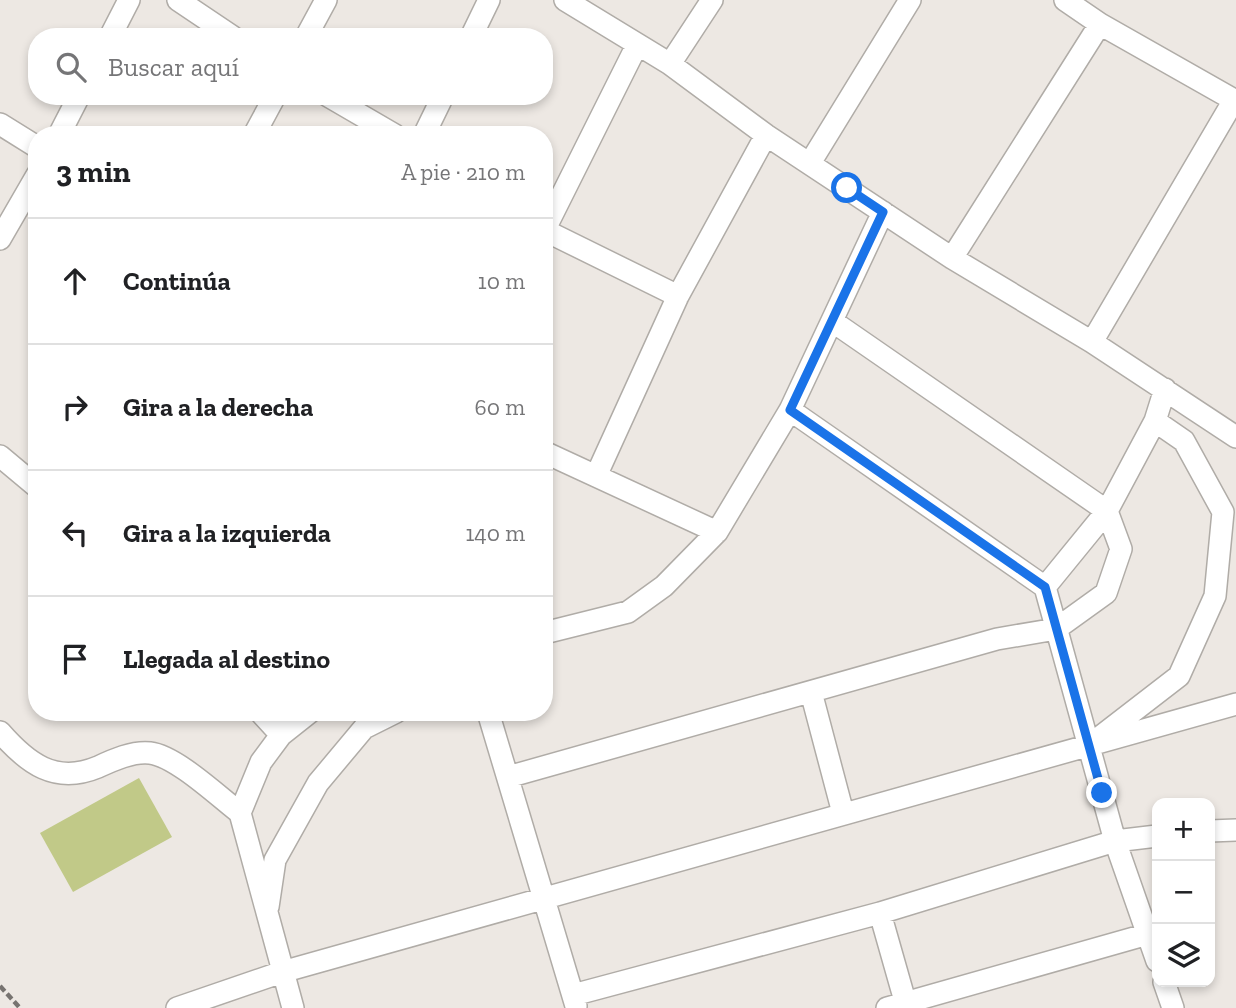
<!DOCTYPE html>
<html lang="es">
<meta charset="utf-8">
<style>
body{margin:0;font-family:"Zilla Slab",serif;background:#f6f6f6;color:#202124}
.controls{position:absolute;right:21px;bottom:21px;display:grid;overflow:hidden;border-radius:14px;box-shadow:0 4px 10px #0003}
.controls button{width:63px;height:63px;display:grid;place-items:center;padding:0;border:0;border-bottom:2px solid #e0e0e0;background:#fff;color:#202124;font:35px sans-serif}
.stop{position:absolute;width:21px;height:21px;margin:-16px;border:5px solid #1a73e8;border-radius:50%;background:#fff}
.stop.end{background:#1a73e8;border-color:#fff;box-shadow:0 2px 7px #0008}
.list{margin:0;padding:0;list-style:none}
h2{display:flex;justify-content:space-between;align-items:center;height:91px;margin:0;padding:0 28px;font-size:30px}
h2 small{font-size:23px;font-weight:400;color:#757577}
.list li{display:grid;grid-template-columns:46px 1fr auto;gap:21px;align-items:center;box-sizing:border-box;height:126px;padding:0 28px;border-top:2px solid #e0e0e0}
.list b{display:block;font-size:26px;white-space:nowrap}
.list em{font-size:23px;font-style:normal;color:#757577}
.icon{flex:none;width:38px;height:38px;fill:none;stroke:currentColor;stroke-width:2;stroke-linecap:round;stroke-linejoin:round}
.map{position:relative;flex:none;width:1236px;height:1008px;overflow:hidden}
.search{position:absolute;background:#fff;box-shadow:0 4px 10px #0003;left:28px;top:28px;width:525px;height:77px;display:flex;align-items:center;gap:18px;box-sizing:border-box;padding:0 24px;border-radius:28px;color:#757577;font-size:26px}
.panel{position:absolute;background:#fff;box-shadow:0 4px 10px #0003;left:28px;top:126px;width:525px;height:595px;border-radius:28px}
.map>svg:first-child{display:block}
.green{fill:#c1c988}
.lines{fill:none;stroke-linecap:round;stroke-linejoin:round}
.street-casing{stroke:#b0aca7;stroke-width:24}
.path{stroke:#777370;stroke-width:4.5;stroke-dasharray:7 3.5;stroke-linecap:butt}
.street{stroke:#fff;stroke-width:21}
.route{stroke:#1a73e8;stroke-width:9}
</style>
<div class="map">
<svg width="1236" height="1008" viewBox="0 0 1236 1008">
<rect width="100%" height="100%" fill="#ede8e3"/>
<path class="green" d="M139,778L172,837L73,892L40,833Z"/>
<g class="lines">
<defs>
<path id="street" d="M178,0L233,37
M565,0L670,64L766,135L952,258L1092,342L1236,437
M1065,0L1100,24L1236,101
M110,37L129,0
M306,37L326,0
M471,37L489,0
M670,64L712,0
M328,96L395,135
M0,124L37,147
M59,135L79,96
M254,135L275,96
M424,135L443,96
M810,163L910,0
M544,230L678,296
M544,231L637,45
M0,239L37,175
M952,258L1100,24
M1092,342L1234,100
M790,410L1045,587L1107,511L832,321
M544,452L717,532
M0,456L37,487
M596,476L678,296L766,135
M1045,587L1115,841L1157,961
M544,633L628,612L664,586L717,532L790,410L883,212
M811,692L843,813
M260,712L281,735
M488,712L576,1006
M0,732C27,763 55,785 98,767C113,760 133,751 150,753C176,756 219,797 240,813
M1100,737L1179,676L1215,596L1223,512L1184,441L1155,421
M508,777L997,639L1056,629L1106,593L1121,549L1107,511L1155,421L1165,389
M1210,831L1236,830
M268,907L275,860L318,783L364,728L396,712
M880,913L907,1008
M1164,982L1173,1008
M573,995L880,913L1115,841L1157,836
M177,1008L282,972L1236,704
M293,1008L240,813L261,762L281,735L310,712
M887,1008L1148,934"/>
</defs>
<use href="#street" class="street-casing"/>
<path class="path" d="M0,986L20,1008"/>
<use href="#street" class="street"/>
</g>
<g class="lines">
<path class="route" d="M847,188L883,212L790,410L1045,587L1102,793"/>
</g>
</svg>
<div class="controls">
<button>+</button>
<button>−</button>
<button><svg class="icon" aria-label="layers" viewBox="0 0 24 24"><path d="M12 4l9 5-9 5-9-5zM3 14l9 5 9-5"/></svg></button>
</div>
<div class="stop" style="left:847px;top:188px"></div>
<div class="stop end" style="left:1102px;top:793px"></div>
<div class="search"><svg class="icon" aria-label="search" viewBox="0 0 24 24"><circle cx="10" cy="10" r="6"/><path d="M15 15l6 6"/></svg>Buscar aquí</div>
<section class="panel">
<h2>3 min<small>A pie · 210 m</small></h2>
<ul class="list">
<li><svg class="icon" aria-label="ahead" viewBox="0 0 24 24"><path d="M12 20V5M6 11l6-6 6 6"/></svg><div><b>Continúa</b></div><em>10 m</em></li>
<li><svg class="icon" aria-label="right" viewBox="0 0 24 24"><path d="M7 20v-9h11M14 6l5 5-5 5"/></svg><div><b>Gira a la derecha</b></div><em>60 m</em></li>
<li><svg class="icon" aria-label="left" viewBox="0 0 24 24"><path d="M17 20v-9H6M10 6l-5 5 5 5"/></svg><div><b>Gira a la izquierda</b></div><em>140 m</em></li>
<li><svg class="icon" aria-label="arrive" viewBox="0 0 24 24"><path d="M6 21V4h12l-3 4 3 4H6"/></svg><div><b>Llegada al destino</b></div></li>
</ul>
</section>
</div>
